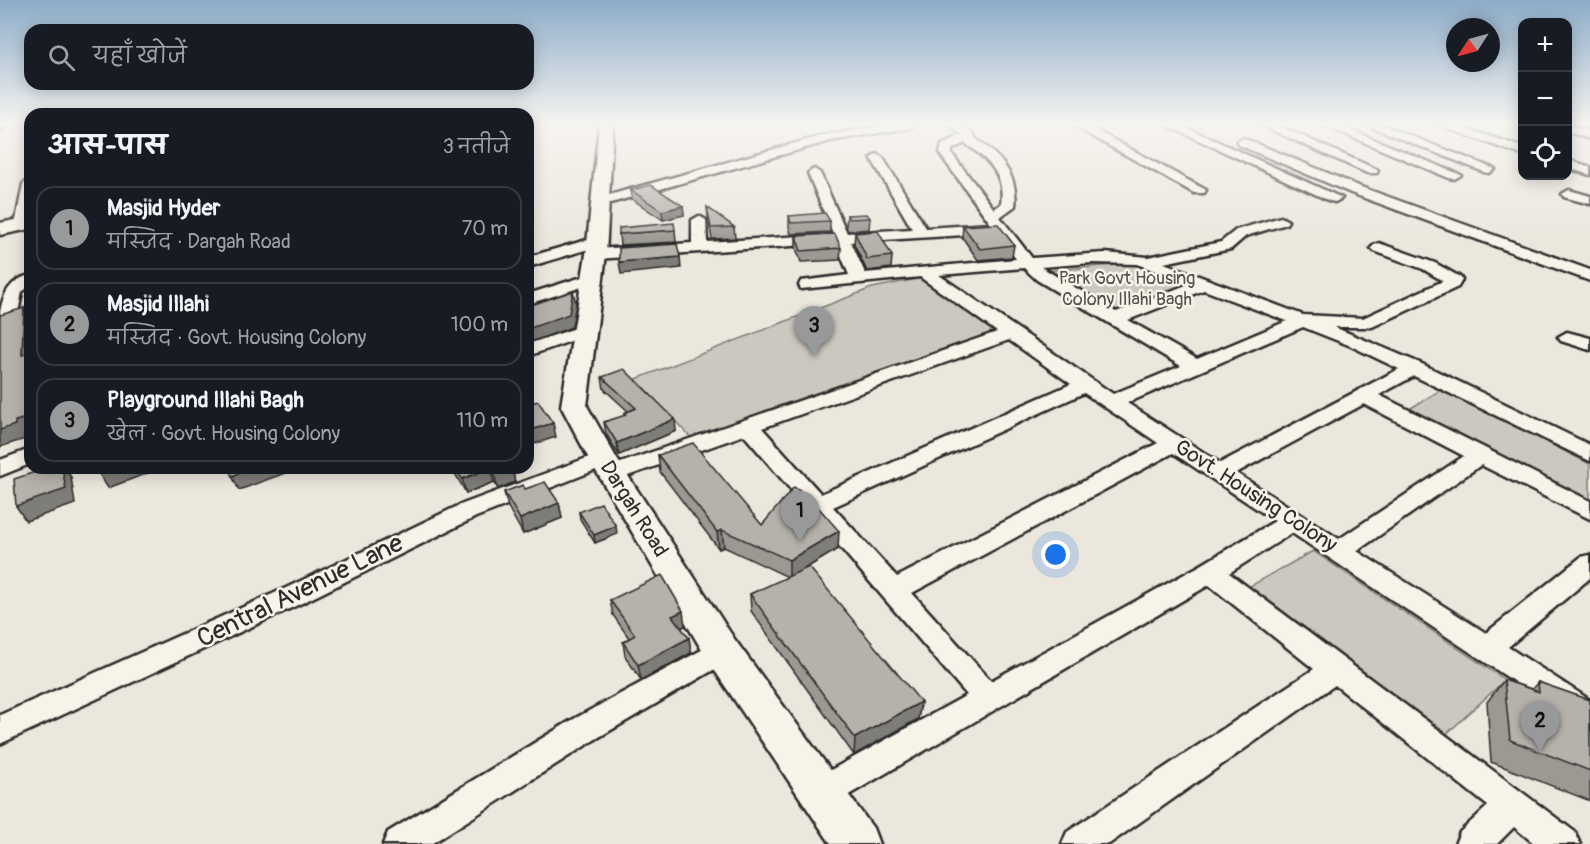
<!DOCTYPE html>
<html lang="hi">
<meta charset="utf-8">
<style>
body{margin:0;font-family:Pangolin,"Playpen Sans Deva",sans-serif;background:#242831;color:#f1f3f6}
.controls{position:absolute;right:18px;top:18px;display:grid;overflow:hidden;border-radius:12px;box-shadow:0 3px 15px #0003}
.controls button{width:54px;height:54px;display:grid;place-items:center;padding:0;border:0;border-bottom:2px solid #363941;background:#171b24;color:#f1f3f6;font:30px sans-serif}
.compass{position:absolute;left:1446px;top:18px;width:54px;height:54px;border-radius:50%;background:#171b24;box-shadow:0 3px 15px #0003;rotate:234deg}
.you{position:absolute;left:1056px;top:555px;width:21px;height:21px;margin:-15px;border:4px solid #fff;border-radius:50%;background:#1a73e8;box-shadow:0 0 0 9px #1a73e833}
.badge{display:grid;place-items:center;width:39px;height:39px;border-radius:50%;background:#98999b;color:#111;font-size:20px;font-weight:700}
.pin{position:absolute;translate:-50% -50px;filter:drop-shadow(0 2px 3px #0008)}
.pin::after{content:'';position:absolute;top:32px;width:21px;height:18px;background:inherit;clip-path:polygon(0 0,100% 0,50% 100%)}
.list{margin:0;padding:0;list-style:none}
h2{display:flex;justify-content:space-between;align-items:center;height:78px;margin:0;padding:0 24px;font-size:26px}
h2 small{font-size:20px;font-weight:400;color:#9ea1a6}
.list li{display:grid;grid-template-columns:39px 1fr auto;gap:18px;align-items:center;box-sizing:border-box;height:84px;margin:0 12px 12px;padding:0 12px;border:2px solid #363941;border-radius:18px}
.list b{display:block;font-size:22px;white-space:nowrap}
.list p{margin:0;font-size:20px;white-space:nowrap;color:#9ea1a6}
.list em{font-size:20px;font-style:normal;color:#9ea1a6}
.icon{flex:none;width:33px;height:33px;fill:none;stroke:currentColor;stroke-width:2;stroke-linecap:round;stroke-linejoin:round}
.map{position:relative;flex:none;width:1590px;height:844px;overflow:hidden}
.search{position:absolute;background:#171b24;box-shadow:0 3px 15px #0003;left:24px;top:24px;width:510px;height:66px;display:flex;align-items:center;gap:15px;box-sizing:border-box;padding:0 21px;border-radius:18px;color:#9ea1a6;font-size:22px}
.panel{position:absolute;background:#171b24;box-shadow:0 3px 15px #0003;left:24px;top:108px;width:510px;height:366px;border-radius:18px}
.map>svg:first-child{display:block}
.green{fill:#cbc8bf;stroke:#7b7a75;stroke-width:1.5}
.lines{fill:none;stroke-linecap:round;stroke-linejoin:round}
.minor-casing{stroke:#2b2b2b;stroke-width:5}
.tertiary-casing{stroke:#2b2b2b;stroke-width:5}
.minor{fill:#f7f3e8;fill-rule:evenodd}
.tertiary{fill:#f7f3e8;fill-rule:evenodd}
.wall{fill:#9c9993;stroke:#2b2b2b;stroke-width:1.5}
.shaded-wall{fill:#7f7d78;stroke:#2b2b2b;stroke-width:1.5}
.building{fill:#b5b2ab;stroke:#2b2b2b;stroke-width:1.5}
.labels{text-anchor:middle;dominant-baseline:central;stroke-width:5;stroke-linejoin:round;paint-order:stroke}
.far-park-label{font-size:18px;fill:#535250;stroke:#f7f3e8}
.street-label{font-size:21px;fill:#2b2b2b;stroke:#f7f3e8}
.near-street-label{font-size:26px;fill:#2b2b2b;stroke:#f7f3e8}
</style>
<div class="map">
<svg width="1590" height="844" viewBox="0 0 1590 844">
<rect width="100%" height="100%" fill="#ebe7dd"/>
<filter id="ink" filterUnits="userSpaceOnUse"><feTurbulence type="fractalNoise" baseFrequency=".0167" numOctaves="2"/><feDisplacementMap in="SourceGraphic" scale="12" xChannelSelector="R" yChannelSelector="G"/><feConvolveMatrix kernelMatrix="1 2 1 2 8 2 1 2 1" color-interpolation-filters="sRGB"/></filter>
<g filter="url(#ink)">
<path class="green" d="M1127,264L1144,266L1195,286L1136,314L1115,312L1043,271Z
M922,278L1001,333L692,439L636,379L872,288Z
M1442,389L1590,464V504L1406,411Z
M1313,551L1505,680L1441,739L1245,589Z"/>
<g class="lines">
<defs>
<path id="minor" d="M0,125H6L7,126L0,130Z
M888,125H915L909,128L830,141L600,206L593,202L595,199L825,135Z
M949,125H962L974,134L975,138C999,156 1019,174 1015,206L1000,217L1032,258L1105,253L1148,257L1221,242L1236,230L1281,217L1288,221L1286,224L1246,236L1231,249L1164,263L1303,315L1363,318L1443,281L1423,269L1374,251L1371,248L1374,245L1379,243L1435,263L1460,277L1462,280L1458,287L1372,327H1334L1422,364L1590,445V461L1414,376L1379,395L1590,501V519L1481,465L1357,551L1486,633L1581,557L1590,555V578L1508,647L1590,700V729L1579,725L1292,533L1229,573L1575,832L1580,844H1535L1514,827L1497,844H1455L1460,832L1488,806L1335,685L1109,844H1062L1067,832L1314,669L1209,585L833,804L821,809L809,804L804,793L809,782L967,695L744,435L622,478L614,480L606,478L603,473L606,468L997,332L920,277L801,289L799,285L801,281L849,275L836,243L596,259L588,254L596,249L692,243V220L699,216L706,220L707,242L833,234L808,173L814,169L820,173L847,233L912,229L871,158L877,154L883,158L926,228L991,224L940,154L942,144L962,135ZM965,143C987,159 1006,174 1001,204L994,209L952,154V149ZM997,233L1016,259L865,273L851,242ZM1092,263L1137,264L1189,284L1116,312L1041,267ZM1024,268L1037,280L1181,366L1113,394L939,275ZM1204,290L1287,321L1197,359L1128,320ZM1303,327L1351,346L1399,369L1220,463L1127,403ZM1009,340L1071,384L821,494L762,428ZM1084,393L1158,443L897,577L833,507ZM1364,404L1464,456L1339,539L1236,473ZM1173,453L1275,521L1201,565L991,681L912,593Z
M1072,125H1086L1206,190L1204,193H1194Z
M1166,125H1181L1342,198L1335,202L1330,201Z
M1261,125H1277L1378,170L1377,173H1367Z
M1323,125H1339L1461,175L1454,179L1449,178Z
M1367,125H1383L1495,169L1489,173L1484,172Z
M1438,125H1455L1522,147V155Z
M1568,125L1590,131V139L1568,132Z
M1243,138L1361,187L1590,270V281L1351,193L1239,145L1237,142Z
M1568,160L1590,167V175L1568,168Z
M30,180V221L27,228L22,229L15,225L23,184Z
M1569,190L1590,196V204L1564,197L1562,194Z
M597,237L602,239L605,242L602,245L528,267V257Z
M592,274L598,276L600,279L598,282L528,304V294Z
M30,275V286L22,292L18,313L9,318L3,317L0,313C3,294 10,280 30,275Z
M585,325L594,330L591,334L528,356V344Z
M1567,332L1590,338V350L1561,341L1558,337Z
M30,449V464L0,476V460Z
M603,452L611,454L614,459L611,464L476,517L304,602L0,744V715L286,588L460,505Z
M722,639L732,643L736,651L732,659L594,740L431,844H383L388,832L572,720Z"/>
<path id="tertiary" d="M599,125H613L606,254L587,406L617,459L735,640L873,828L879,844H831L709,662L589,459L561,406L586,254Z
M30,217V229L0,235V223Z"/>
</defs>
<use href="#minor" class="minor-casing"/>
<use href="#tertiary" class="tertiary-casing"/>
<use href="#minor" class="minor"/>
<use href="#tertiary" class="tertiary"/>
</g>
<path class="wall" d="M631,190L683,206L684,215L663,220L632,199Z
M707,207L734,227L735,238L712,239L708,218Z
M847,215L870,218L869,229L848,231L846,226Z
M789,216L830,221V232L791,234L789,227Z
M963,226L1014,245L1012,257L978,260L962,237Z
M675,230L676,242L620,245L619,234Z
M855,233L892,256L891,268L867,271L854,244Z
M796,236L841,248L840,260L801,262L796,248Z
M602,377L676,431L619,455L606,434L604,422L624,416V413L628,411L604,389Z
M658,455L762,525L838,549L798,573L921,702L918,719L854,755L751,611L750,594L788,577L724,547L719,549L660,472Z
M452,468H512L515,482L498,489L494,482L466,493Z
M525,489L559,503L562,518L523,534L508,507L504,492Z
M579,512L617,534L595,543L580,519Z
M610,600L685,626L681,628L689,638L691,653L641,680L625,656L623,642L629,638L613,615Z
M1504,680L1532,689L1538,682L1590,700V801L1491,762L1487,702Z"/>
<path class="shaded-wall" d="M683,206L684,215L663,220L662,211Z
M680,257L681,268L621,274L619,262Z
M573,291L576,304L572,327L528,343V329Z
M24,308L30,318V368L22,355Z
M30,417V433L24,435L25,439L0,447V430L15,421Z
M675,419L676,431L619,455L617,443Z
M553,423L556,437L528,446V431Z
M62,468H65L71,477L75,504L26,521L16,506Z
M115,468H152L153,471L108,488L99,474Z
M253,468H299L239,490L232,476Z
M490,468L494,482L466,493L462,479Z
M512,468L515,482L498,489L494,474Z
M559,503L562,518L523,534L520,519Z
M616,526L617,534L595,543L594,535Z
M722,530L724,547L719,549L717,532Z
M839,531L838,549L789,578V560Z
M683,611L685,626L674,631L672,616Z
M689,638L691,653L641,680L638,665Z
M921,702L918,719L854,755L855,738Z"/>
<path class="building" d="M651,185L683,206L662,211L631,190Z
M707,207L734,227L711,228Z
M825,213L830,221L791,223L789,216Z
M867,214L870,218L849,219L847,215Z
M674,223L675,230L619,234V228Z
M998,224L1014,245L980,249L963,226Z
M878,231L892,256L867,259L855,233Z
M835,234L841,248L801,251L796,236Z
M677,244L680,257L619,262V248Z
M573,291L569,314L528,329V306Z
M24,308L22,355L30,353V417L15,421V425L0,430V315Z
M624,369L675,419L617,443L604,422L626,415L624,413L636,408L602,377Z
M538,401L553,423L528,431V404Z
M693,443L762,525L794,487L811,499L839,531L789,560L722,530L717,532L658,455Z
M47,468H62L66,489L16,506L14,479Z
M97,468H115L99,474Z
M229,468H253L232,476Z
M456,468H511L494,474L490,468L462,479Z
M545,482L559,503L520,519L504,492L523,485L525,489Z
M601,503L616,526L594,535L579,512Z
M809,567L921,702L855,738L750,594Z
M662,575L683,611L672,616L689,638L638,665L623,642L635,635L610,600Z
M1504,680L1539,692L1538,682L1590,700V771L1510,740Z"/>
</g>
<linearGradient id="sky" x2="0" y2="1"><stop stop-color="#8cacc8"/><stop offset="0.51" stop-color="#f6f4f0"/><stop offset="1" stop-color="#f6f4f0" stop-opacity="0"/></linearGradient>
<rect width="1590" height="243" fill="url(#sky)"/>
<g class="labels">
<g class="far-park-label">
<text x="1127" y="278">Park Govt Housing<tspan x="1127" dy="21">Colony Illahi Bagh</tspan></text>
</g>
<g class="street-label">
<text transform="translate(1256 496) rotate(33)">Govt. Housing Colony</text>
<text transform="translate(634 509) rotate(58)">Dargah Road</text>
</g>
<g class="near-street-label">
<text transform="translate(300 591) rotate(-26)">Central Avenue Lane</text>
</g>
</g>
</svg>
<div class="controls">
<button>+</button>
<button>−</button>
<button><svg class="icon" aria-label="locate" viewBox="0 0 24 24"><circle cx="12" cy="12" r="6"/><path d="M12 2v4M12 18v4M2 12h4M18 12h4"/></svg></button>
</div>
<svg class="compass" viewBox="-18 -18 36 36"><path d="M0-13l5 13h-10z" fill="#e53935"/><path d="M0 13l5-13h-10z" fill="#9ea1a6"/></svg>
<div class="you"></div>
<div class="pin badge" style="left:800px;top:541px">1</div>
<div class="pin badge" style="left:1540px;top:751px">2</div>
<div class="pin badge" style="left:814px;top:356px">3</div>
<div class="search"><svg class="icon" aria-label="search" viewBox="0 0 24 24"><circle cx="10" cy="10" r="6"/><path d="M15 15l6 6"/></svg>यहाँ खोजें</div>
<section class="panel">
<h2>आस-पास<small>3 नतीजे</small></h2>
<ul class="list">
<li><span class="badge">1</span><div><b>Masjid Hyder</b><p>मस्जिद · Dargah Road</p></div><em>70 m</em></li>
<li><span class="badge">2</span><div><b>Masjid Illahi</b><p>मस्जिद · Govt. Housing Colony</p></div><em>100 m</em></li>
<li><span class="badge">3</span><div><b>Playground Illahi Bagh</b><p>खेल · Govt. Housing Colony</p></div><em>110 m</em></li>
</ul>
</section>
</div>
